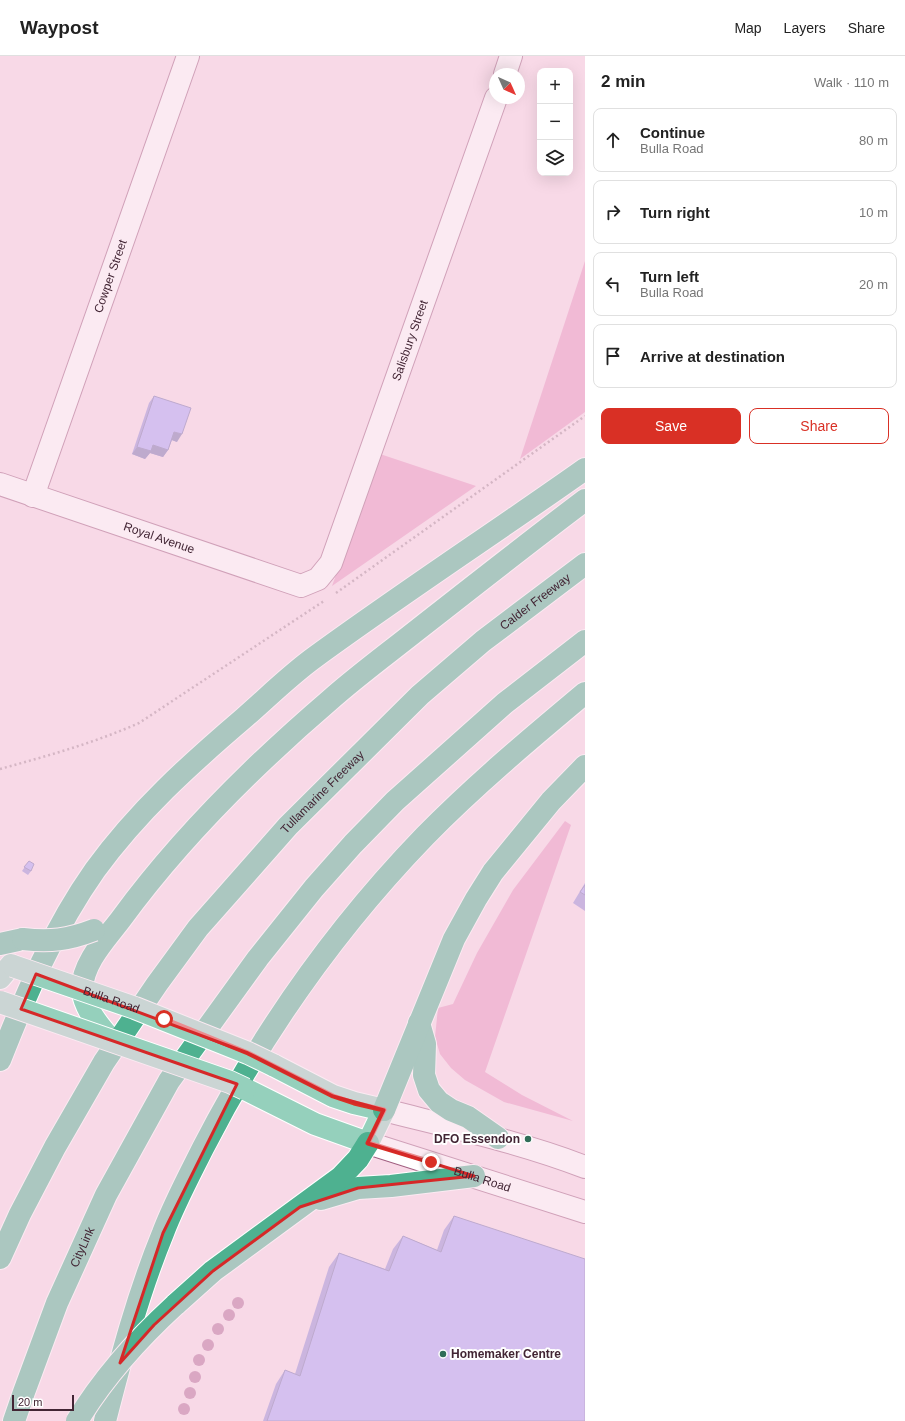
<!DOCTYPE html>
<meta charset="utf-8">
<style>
body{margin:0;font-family:Arial,sans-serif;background:#f6f6f6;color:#222}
.controls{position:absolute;right:12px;top:12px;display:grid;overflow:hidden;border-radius:8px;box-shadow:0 4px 16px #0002}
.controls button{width:36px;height:36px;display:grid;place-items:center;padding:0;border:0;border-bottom:1px solid #e0e0e0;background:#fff;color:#222;font:20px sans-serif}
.compass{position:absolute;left:489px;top:12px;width:36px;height:36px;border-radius:50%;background:#fff;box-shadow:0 4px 16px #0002;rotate:135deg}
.scale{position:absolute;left:12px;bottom:10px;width:62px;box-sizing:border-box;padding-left:4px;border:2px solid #422534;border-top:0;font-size:11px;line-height:14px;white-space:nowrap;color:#422534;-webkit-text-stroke:3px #fff;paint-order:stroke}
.stop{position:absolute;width:12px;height:12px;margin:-9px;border:3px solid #d93025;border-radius:50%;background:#fff}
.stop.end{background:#d93025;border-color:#fff;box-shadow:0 1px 4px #0008}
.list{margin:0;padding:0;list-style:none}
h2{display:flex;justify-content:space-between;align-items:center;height:52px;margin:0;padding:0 16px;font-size:17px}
h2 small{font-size:13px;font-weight:400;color:#767676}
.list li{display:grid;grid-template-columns:26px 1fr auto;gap:12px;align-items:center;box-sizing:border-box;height:64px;margin:0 8px 8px;padding:0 8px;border:1px solid #e0e0e0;border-radius:8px}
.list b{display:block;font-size:15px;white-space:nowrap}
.list p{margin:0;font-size:13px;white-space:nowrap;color:#767676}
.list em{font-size:13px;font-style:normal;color:#767676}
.actions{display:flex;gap:8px;padding:12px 16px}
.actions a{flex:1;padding:9px 0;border:1px solid #d93025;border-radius:8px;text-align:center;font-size:14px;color:#d93025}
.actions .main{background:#d93025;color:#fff}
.icon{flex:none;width:22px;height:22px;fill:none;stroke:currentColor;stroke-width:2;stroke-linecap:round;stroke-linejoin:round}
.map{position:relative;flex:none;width:585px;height:1365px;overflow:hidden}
header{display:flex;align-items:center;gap:24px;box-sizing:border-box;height:56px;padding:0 20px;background:#fff;border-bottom:1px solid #e0e0e0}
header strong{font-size:19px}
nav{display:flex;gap:22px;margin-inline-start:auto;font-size:14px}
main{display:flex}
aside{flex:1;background:#fff}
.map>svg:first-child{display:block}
.green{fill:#e895bf}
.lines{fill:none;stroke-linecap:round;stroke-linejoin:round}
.street-casing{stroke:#a15e80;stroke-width:24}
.primary-casing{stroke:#fff;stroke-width:24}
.highway-casing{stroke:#fff;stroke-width:24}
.path{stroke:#aa8c9a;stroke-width:2.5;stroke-dasharray:2 3;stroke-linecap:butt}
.street{stroke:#fff;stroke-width:22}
.primary{stroke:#95d0bc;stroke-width:22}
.highway{stroke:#4eb190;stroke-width:22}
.primary-bridge-casing{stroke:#fff;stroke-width:24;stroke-linecap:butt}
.highway-bridge-casing{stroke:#fff;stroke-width:24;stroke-linecap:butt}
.primary-bridge{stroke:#95d0bc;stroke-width:22}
.highway-bridge{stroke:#4eb190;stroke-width:22}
.tree{fill:#b56c98}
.wall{fill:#948bd6}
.shaded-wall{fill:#7871ae}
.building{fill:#aca2f9;stroke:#7871ae}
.route{stroke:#d93025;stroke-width:5}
.marked{fill:none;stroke:#d62828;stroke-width:3;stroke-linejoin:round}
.poi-dot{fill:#306d58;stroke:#fff;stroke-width:1.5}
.labels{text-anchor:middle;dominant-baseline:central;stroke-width:4;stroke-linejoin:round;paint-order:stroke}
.street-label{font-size:12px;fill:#422534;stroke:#fff}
.poi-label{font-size:12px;font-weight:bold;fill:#422534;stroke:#fff;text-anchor:end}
</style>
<header>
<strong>Waypost</strong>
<nav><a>Map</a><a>Layers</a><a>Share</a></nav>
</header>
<main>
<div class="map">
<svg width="585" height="1365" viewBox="0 0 585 1365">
<rect width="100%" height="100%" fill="#f8d9e7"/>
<path class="green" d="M585,205V356L520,403Z
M380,398L476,430L332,530Z
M565,765L571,769L485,1016L522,1039L573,1065L504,1046L465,1024L451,1012L440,998L435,981L438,952L453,948L477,897L513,834Z"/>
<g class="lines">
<defs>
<g id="street">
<path d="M505,18L511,0"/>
<path id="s1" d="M0,428L301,530L318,523L331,507L496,42"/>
<path id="s2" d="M33,440L188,0"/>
<path d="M384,1054C451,1071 520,1086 585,1111"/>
<path id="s3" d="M368,1087L585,1156"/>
</g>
<path id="primary" d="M0,922L11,909
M82,933C85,954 99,970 112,985
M245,1033L315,1068L368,1087L384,1054L354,1047L333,1040L273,1009"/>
<g id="highway">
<path d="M0,888L23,883"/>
<path d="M82,933C83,906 106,883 121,863C181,781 253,710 330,644C357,620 387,598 416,575C472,531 528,487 585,444"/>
<path d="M419,967L425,988L424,1019L429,1034L439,1046L451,1054L468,1061L498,1082"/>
<path d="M0,1004C26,938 54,872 95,814C138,755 189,709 244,662C267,642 290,619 315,601C404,536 496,476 585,413"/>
<path d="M384,1054L454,883L476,843L493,816L551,745L585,710"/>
<path d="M321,1143L358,1132L391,1130L474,1120"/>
<path id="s4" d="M0,1202L20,1158L55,1091L104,1006L157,928L198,872L288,770L420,639L483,585L585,508"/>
<path d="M175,1249L213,1215L341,1121L358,1103L368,1087"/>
<path id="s5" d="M14,1365L24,1336L57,1247L106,1139L169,1025L258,902L314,832L353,788L395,745L505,647L585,585"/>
<path d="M105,1365C121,1302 138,1238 163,1177C174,1148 189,1120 203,1092C261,979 336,872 425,780C475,729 530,683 585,637"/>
</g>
</defs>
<use href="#street" class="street-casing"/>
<use href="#primary" class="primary-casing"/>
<use href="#highway" class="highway-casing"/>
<path class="path" d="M336,537L585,360
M0,713C47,700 94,687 139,667L324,545"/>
<use href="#street" class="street"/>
<use href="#primary" class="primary"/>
<use href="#highway" class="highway"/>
<defs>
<g id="primary-bridge">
<path id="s6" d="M13,910L135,952L248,997L273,1009"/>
<path d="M0,946L230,1026L245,1033"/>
</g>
<path id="highway-bridge" d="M23,883C50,886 68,884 94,874
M77,1365C103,1322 138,1283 175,1249"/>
</defs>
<use href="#primary-bridge" class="primary-bridge-casing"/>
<use href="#highway-bridge" class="highway-bridge-casing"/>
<use href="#primary-bridge" class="primary-bridge"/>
<use href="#highway-bridge" class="highway-bridge"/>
</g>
<g class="tree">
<circle cx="238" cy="1247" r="6"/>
<circle cx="229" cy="1259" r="6"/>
<circle cx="218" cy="1273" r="6"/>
<circle cx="208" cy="1289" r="6"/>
<circle cx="199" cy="1304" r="6"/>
<circle cx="195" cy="1321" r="6"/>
<circle cx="190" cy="1337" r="6"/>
<circle cx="184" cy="1353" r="6"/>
</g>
<path class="wall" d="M154,340L177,386L172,384L168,394L163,401L150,397L145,403L132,398L149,347Z
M29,805L31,815L28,819L22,815Z
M585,827V855L573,847Z
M454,1160L585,1365H263L276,1328L285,1314L295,1318L329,1211L339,1197L385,1213L393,1193L403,1180L437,1194L444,1174Z"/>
<path class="shaded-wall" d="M174,376L182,378L177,386L169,383Z
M153,389L168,394L163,401L150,397L145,403L132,398L137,391Z"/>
<path class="building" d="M154,340L191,352L182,378L174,376L168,394L153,389L151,395L137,391Z
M29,805L34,808L31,815L24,811Z
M585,829V839L580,836Z
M454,1160L585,1203V1365H267L285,1314L300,1320L339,1197L389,1215L403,1180L441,1196Z"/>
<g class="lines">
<path class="route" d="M164,963L248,997L333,1040L354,1047L384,1054L368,1087L431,1106"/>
</g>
<path d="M0 0H585V1365H0ZM36,918L248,997L333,1040L384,1054L368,1087L474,1120L358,1132L300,1151L213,1215L154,1269L120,1307L163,1177L237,1028L21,953Z" fill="#f8d9e7" fill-opacity=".55" fill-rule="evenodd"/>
<path class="marked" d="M36,918L248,997L333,1040L384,1054L368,1087L474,1120L358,1132L300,1151L213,1215L154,1269L120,1307L163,1177L237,1028L21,953Z"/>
<g class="poi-dot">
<circle cx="528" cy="1083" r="4"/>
<circle cx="443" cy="1298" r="4"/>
</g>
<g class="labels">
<g class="street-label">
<text stroke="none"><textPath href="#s2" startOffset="233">Cowper Street</textPath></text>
<text stroke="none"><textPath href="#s1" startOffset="593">Salisbury Street</textPath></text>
<text stroke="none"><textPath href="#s1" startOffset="168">Royal Avenue</textPath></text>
<text stroke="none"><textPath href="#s4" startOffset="856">Calder Freeway</textPath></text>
<text stroke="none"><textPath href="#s4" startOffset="570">Tullamarine Freeway</textPath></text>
<text stroke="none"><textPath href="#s6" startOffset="104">Bulla Road</textPath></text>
<text stroke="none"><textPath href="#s3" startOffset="120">Bulla Road</textPath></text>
<text stroke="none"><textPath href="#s5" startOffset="187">CityLink</textPath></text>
</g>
<g class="poi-label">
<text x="520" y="1083">DFO Essendon</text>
<text x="451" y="1298" text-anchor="start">Homemaker Centre</text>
</g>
</g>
</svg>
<div class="controls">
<button>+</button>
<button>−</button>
<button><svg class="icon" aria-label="layers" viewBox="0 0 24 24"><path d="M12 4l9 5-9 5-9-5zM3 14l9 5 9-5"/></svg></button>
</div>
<svg class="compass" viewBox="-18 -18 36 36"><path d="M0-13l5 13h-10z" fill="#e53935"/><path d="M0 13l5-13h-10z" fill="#767676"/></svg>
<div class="scale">20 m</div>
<div class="stop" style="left:164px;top:963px"></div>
<div class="stop end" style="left:431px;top:1106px"></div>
</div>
<aside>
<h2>2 min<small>Walk · 110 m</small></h2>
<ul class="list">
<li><svg class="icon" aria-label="ahead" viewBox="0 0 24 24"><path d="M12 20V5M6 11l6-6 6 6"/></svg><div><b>Continue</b><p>Bulla Road</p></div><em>80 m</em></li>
<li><svg class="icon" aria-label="right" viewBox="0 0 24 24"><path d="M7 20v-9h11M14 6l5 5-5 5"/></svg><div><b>Turn right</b></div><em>10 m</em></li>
<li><svg class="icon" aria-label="left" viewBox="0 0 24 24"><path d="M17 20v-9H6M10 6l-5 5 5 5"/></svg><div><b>Turn left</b><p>Bulla Road</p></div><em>20 m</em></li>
<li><svg class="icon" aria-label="arrive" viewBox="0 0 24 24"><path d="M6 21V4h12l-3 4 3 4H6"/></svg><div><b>Arrive at destination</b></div></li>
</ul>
<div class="actions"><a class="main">Save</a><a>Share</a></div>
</aside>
</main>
